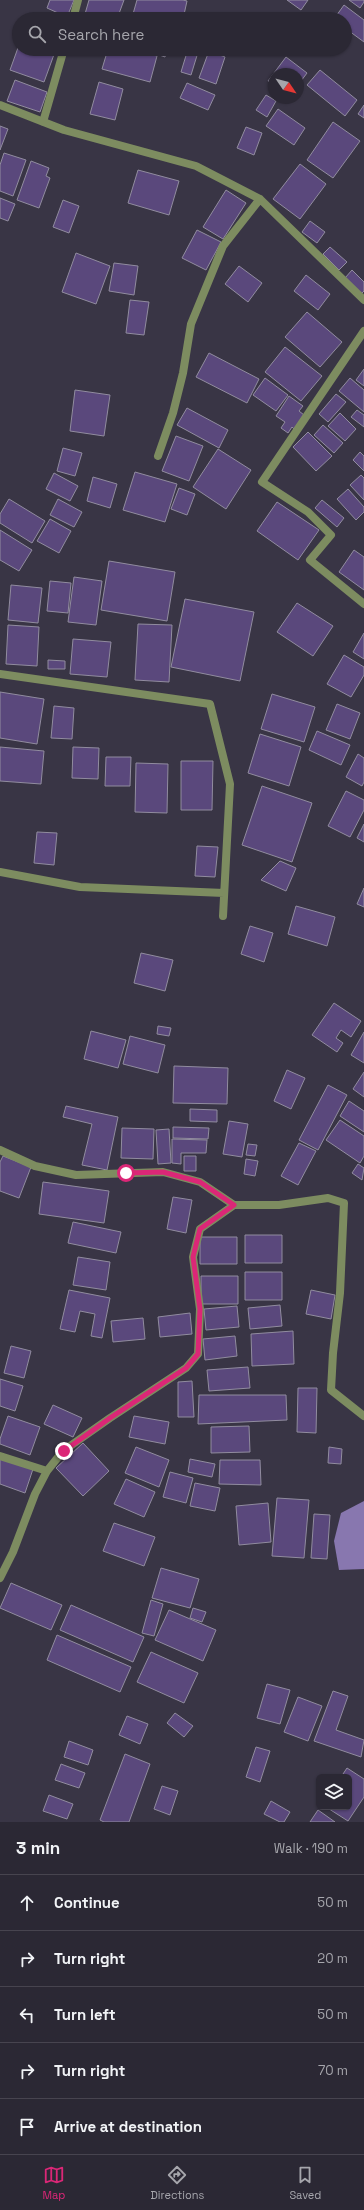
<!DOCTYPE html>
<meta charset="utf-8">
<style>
body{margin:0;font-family:"Space Grotesk",sans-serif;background:#33303c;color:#f1f3f6}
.controls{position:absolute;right:12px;bottom:12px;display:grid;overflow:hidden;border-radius:6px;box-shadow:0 1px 3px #0004}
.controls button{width:36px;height:36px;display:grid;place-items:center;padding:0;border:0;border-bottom:1px solid #47444f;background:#2b2834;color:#f1f3f6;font:20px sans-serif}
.compass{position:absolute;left:268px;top:68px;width:36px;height:36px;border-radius:50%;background:#2b2834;box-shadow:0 1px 3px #0004;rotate:125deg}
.stop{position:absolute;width:12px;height:12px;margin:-9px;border:3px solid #db2777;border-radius:50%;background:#fff}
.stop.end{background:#db2777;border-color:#fff;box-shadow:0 1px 4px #0008}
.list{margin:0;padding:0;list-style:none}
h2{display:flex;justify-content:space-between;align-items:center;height:52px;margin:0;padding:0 16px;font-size:17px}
h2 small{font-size:13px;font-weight:400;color:#a6a6ac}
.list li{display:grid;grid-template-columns:26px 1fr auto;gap:12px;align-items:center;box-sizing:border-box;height:56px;padding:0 16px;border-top:1px solid #47444f}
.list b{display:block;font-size:15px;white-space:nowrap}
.list em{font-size:13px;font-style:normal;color:#a6a6ac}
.icon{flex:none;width:22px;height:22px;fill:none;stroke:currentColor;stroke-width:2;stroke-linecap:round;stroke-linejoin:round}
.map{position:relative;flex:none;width:364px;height:1822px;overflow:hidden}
.search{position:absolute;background:#2b2834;box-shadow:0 1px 3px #0004;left:12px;right:12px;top:12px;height:44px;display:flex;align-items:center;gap:10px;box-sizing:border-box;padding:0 14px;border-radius:22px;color:#a6a6ac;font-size:15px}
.sheet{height:332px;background:#2b2834}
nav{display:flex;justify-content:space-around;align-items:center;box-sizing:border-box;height:56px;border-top:1px solid #47444f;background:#2b2834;font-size:11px;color:#a6a6ac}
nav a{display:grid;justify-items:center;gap:2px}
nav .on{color:#db2777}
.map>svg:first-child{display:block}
.water{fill:#8877af}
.building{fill:#5a487c;stroke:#918c9f}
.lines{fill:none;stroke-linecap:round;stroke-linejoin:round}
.street{stroke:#7d8c60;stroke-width:8}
.route{stroke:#db2777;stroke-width:5}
</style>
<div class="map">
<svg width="364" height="1822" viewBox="0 0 364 1822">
<rect width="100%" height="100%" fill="#393545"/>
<path class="water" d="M364,1501V1569L339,1570L334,1541L341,1513Z"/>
<path class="building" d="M50,0H74L67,17L47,8Z
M89,0H124L117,19H100L85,14Z
M137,0H183L187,1L183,19H152L133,14Z
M287,0H308L301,10Z
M349,0H364V2L360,8Z
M344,5L364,20V42L345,28V19H334Z
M19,45V49H56L44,82L10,70Z
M108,49H128L157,56L150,82L102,69Z
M149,49H167L165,57L148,51Z
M188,49H199L191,75L181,72Z
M209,51L225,57L216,84L199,78Z
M286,57L307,73L298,85V74H274V85L268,81Z
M320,70L357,100L345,116L307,85Z
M15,80L47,92L40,112L7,101Z
M99,82L123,89L115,120L90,114Z
M187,83L215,95L208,110L180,98Z
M266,95L276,101L267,117L256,110Z
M364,105V118L358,114Z
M278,109L305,128L294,145L266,126Z
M333,122L360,141L333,178L307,160Z
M0,126L8,129L0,150Z
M246,127L262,133L254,155L237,148Z
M4,153L26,160L13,196L0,191V165Z
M31,161L49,168L46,176L50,178L39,208L17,200Z
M300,164L326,184L300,219L273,199Z
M138,170L179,181L169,215L128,203Z
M226,190L246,203L223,239L203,227Z
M0,198L15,204L8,221L0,218Z
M63,200L79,206L69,233L53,227Z
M310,221L325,232L317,243L302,232Z
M197,230L221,242L206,270L182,258Z
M330,247L347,262L339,270L323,254Z
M76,253L110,266L96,304L62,292Z
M114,263L138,266L134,295L109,291Z
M239,266L262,283L248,302L225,284Z
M352,270L364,282V291L361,294L345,278Z
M306,275L330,294L318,310L294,291Z
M130,300L149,302L144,335L126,333Z
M307,312L342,342L320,367L285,337Z
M285,347L322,376L301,401L265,372Z
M209,353L259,379L247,403L196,377Z
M364,369V386L356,380Z
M265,378L288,395L276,411L253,395Z
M350,378L364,390V412L339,391Z
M75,390L110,395L104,436L70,431Z
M336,394L346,402L328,422L319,414Z
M289,396L303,406L299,411L304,415L294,429L292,427L288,433L281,428L285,422L276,416Z
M187,408L228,430L219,448L177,425Z
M357,410L364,415V427L351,417Z
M340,413L356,429L345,441L328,426Z
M323,425L343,443L334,453L314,435Z
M308,432L332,456L316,471L293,447Z
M176,436L203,446L189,481L162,471Z
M63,448L82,453L75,476L57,471Z
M218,449L251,470L226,509L193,487Z
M360,452L364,456V471L353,460Z
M135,472L177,484L165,522L123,510Z
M54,473L78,486L70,501L46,489Z
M361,475L364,478V500L350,485Z
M93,477L117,484L110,508L87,501Z
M179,488L195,494L187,515L171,509Z
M348,489L364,507V512L356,520L337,499Z
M9,499L45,521L32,543L0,523V514Z
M58,499L82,512L74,527L50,515Z
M322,500L344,518L337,527L315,508Z
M277,502L319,530L298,560L257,531Z
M50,519L71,531L59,553L37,541Z
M0,530L32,550L19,571L0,560Z
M354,550L364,557V590L339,572Z
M109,561L175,572L167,621L101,610Z
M74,577L102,581L96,625L68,622Z
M50,581L71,583L68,613L47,611Z
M11,585L42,588L38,623L8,620Z
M185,599L254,612L240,681L171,667Z
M297,603L333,626L313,656L277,632Z
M138,624L172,625L169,682L135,680Z
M8,625L39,627L37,666L6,664Z
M364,633V659L353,652Z
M73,639L111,642L107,677L70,674Z
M344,655L364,667V675L351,697L327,684Z
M48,660L65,661V669H48Z
M0,692L44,699L37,744L0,738Z
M272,694L315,707L304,742L261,729Z
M337,704L360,713L350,739L326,730Z
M54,706L74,708L72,739L51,738Z
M317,731L350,745L341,765L309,750Z
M260,734L301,747L289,786L248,773Z
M0,747L44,751L41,784L0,781Z
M73,747L99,748L98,779L72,778Z
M358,754L364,758V782L362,786L346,777Z
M106,757H131L130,786H105Z
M181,761H213L212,810H181Z
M136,763L168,764L167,813L135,812Z
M262,786L312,803L292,862L242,845Z
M346,791L364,800V810L350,837L328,826Z
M364,824V842L357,838Z
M37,832L57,833L54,865L34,863Z
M197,846L218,847L215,877L195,876Z
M280,861L296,868L286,891L261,880Z
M364,888V907L357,904Z
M296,906L335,917L327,946L288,934Z
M250,926L273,933L264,962L241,954Z
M141,953L173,960L165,991L134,983Z
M334,1003L361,1021L351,1037L341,1030L336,1038L343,1043L337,1052L312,1035Z
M158,1026L171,1028L169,1036L157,1034Z
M91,1031L126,1040L118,1068L84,1059Z
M364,1032V1063L351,1055Z
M130,1036L165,1045L158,1073L123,1064Z
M174,1066L228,1068L227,1104L173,1103Z
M287,1070L305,1078L291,1109L274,1101Z
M364,1072V1097L353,1089Z
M328,1085L347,1095L318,1150L299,1140Z
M349,1101L364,1111V1132L340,1116Z
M66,1106L118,1117L107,1170L82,1165L92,1124L63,1117Z
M190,1109L217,1110V1122L190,1121Z
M340,1120L364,1136V1156L360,1163L326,1140Z
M229,1121L248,1124L242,1157L223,1154Z
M173,1127L209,1128L208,1139L173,1138Z
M122,1128L154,1129L153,1159L121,1158Z
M169,1129L171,1163L158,1164L156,1130Z
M172,1139L207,1140L206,1153H181V1164L172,1163Z
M299,1143L316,1151L298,1185L281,1176Z
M248,1144L257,1145L255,1156L246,1155Z
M3,1156L31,1167L19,1198L0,1191V1162Z
M184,1156H196V1171H184Z
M246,1159L258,1161L255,1176L244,1174Z
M358,1164L364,1168L362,1180L352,1173Z
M43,1182L109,1191L104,1223L39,1214Z
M173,1197L192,1200L186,1233L167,1229Z
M73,1222L121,1232L116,1253L68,1243Z
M245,1235H282V1263H245Z
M200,1237H237V1264H200Z
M78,1257L110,1262L106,1290L73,1285Z
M245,1272H282V1300H245Z
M201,1276H238V1304H201Z
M69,1290L110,1298L102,1338L91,1336L95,1314L80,1311L75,1332L60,1329Z
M311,1290L335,1295L331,1319L306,1314Z
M280,1305L282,1326L250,1329L248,1308Z
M237,1306L239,1327L206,1330L204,1309Z
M190,1313L192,1334L160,1337L158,1317Z
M143,1318L145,1339L113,1342L111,1321Z
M293,1331L294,1364L252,1366L251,1334Z
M235,1336L237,1356L205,1360L203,1339Z
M11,1346L31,1351L24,1378L4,1373Z
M248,1367L250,1388L209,1391L207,1370Z
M0,1379L23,1386L15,1411L0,1406Z
M192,1381L194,1417H178V1382Z
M298,1388H317L316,1433L297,1432Z
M199,1395H286L287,1420L198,1424Z
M53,1405L82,1418L73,1437L44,1424Z
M8,1416L40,1427L30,1455L0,1444V1439Z
M134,1416L169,1422L165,1444L129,1437Z
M249,1426L250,1452L211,1453V1427Z
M83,1443L109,1471L83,1496L56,1468Z
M136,1447L169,1460L159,1487L125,1473Z
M329,1447L342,1449L341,1464L328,1463Z
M0,1458L33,1469L25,1493L0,1484Z
M190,1459L215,1464L212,1477L188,1472Z
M220,1460H260L261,1485L219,1484Z
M170,1472L193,1478L186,1503L163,1497Z
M126,1479L155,1492L144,1517L114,1504Z
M195,1483L220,1488L215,1511L190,1506Z
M277,1498L309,1500L304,1558L272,1556Z
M268,1503L271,1542L239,1545L236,1506Z
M314,1514L330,1515L327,1559L311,1558Z
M114,1523L155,1537L144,1566L103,1551Z
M161,1568L199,1579L190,1608L152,1598Z
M11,1583L62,1605L51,1630L0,1608Z
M151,1600L163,1604L154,1636L142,1633Z
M71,1605L144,1637L133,1662L60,1630Z
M193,1608L206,1612L202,1622L190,1618Z
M169,1610L216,1630L203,1661L155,1640Z
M57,1635L131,1667L120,1692L47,1660Z
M151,1652L198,1673L184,1703L137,1682Z
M267,1684L290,1690L280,1724L257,1718Z
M333,1691L348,1696L336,1730L364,1740L361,1757L314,1741Z
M298,1697L322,1706L308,1741L284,1732Z
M175,1713L193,1726L184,1737L167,1723Z
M127,1716L148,1724L140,1744L119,1735Z
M69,1741L93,1750L88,1765L64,1757Z
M256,1747L270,1751L260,1782L246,1777Z
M125,1754L150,1764L129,1822H104L100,1820Z
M61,1764L85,1773L79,1788L55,1780Z
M347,1768L364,1779V1797L348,1821L326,1807H349V1777H341Z
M162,1786L178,1791L170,1815L154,1809Z
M49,1795L73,1804L67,1819L43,1811Z
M271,1801L290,1812L284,1822H280L264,1814Z
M318,1810L335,1822H310Z"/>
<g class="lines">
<path class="street" d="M73,19L78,0
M0,105L64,130L196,166L260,199L364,300
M43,122L64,49
M364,331L262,482L308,512L331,535L310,560L364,604
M158,456L173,413L183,373L191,324L223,246L260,199
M0,674L210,704L230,784L223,916
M0,872L80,887L224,893
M0,1150L35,1166L76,1175L163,1172L200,1182L234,1205
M0,1456L47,1471
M0,1578L13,1552L35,1494L47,1471L63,1451L110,1418L186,1368L198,1354L200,1309L193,1257L200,1229L234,1205H279L328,1198L344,1203L340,1293L333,1353L331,1390L364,1416"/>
</g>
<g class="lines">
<path class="route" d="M64,1451L110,1418L186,1368L198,1354L200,1309L193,1257L200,1229L234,1205L200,1182L163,1172L126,1173"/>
</g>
</svg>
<div class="controls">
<button><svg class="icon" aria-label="layers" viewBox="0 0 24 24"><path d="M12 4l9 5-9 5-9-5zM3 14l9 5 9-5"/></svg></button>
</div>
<svg class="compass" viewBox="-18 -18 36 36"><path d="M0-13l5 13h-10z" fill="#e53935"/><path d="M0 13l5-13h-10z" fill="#a6a6ac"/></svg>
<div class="stop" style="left:126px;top:1173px"></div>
<div class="stop end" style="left:64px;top:1451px"></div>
<div class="search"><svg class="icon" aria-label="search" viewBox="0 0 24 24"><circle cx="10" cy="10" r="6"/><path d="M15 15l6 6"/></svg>Search here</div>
</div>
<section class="sheet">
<h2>3 min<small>Walk · 190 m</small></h2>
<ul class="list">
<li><svg class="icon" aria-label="ahead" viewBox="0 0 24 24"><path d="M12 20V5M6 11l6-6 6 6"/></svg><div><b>Continue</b></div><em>50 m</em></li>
<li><svg class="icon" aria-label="right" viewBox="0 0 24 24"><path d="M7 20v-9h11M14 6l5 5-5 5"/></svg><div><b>Turn right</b></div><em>20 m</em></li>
<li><svg class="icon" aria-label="left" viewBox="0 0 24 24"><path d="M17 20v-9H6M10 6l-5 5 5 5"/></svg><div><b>Turn left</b></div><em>50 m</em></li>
<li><svg class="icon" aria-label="right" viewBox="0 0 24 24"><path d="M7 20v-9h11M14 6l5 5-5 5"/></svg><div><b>Turn right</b></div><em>70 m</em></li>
<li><svg class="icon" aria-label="arrive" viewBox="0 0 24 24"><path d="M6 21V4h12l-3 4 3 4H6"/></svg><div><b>Arrive at destination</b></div></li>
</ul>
</section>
<nav>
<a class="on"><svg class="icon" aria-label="map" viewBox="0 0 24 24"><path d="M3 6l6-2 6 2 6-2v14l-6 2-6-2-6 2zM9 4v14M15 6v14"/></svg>Map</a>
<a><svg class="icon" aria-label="directions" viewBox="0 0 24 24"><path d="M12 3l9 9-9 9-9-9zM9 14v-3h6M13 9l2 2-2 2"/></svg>Directions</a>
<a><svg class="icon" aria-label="saved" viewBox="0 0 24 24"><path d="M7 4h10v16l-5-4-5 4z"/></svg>Saved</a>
</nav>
